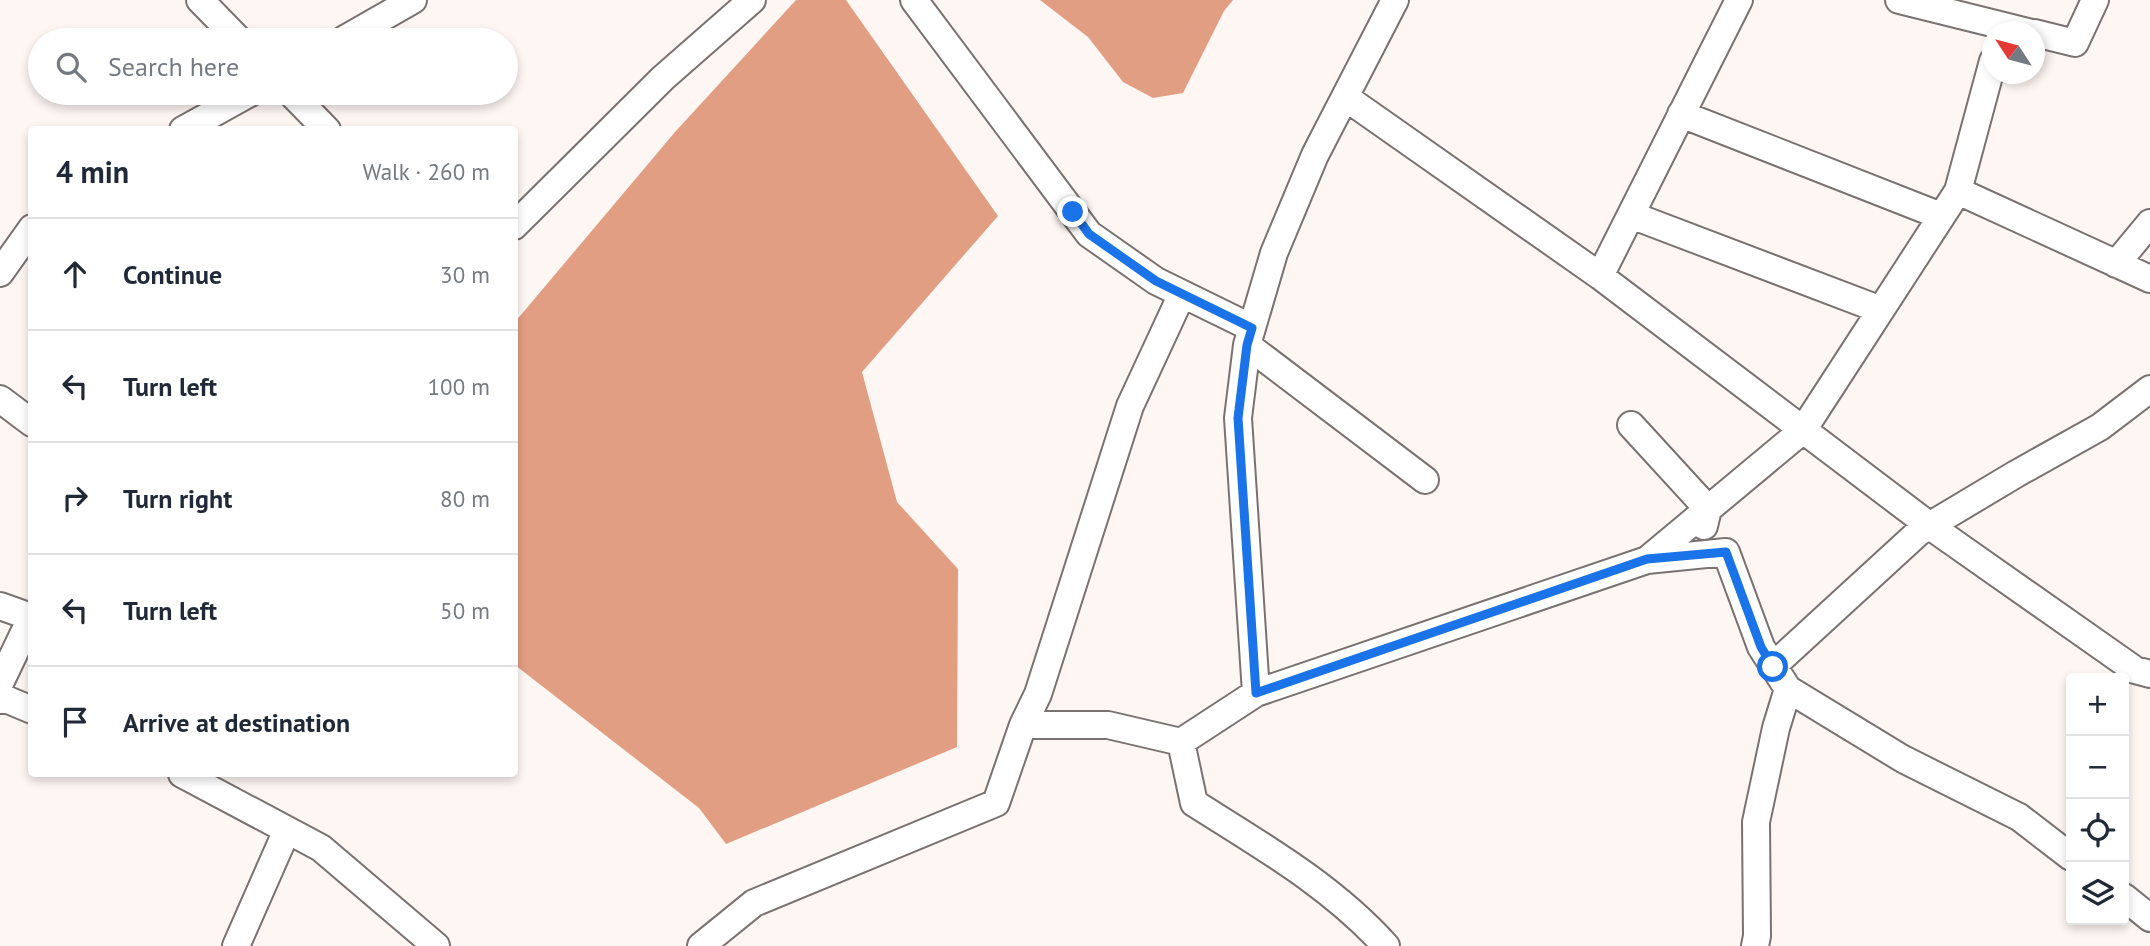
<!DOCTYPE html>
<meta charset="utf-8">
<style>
body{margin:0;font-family:"PT Sans",sans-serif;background:#f6f6f7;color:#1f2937}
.controls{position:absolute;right:21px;bottom:21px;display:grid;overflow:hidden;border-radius:7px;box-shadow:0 4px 10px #0003}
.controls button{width:63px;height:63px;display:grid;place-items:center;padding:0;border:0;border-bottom:2px solid #e0e1e3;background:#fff;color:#1f2937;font:35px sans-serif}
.compass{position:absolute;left:1982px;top:21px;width:63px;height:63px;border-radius:50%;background:#fff;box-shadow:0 4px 10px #0003;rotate:306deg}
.stop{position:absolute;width:21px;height:21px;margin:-16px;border:5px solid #1a73e8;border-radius:50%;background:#fff}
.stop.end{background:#1a73e8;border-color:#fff;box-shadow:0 2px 7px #0008}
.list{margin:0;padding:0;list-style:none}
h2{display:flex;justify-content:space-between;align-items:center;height:91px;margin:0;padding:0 28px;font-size:30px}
h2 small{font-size:23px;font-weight:400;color:#747a83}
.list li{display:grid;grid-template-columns:46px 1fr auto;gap:21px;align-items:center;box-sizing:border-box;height:112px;padding:0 28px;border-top:2px solid #e0e1e3}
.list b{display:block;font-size:26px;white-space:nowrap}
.list em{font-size:23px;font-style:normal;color:#747a83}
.icon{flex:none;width:38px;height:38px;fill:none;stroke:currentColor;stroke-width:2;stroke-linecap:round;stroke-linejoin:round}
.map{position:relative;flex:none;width:2150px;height:946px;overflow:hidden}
.search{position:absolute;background:#fff;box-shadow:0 4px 10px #0003;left:28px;top:28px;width:490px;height:77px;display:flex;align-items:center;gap:18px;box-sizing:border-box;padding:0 24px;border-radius:38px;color:#747a83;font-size:26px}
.panel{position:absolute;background:#fff;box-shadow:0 4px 10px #0003;left:28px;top:126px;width:490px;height:651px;border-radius:7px}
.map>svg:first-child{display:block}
.water{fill:#e19e82}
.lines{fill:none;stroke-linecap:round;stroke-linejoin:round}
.minor-casing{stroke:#7a7270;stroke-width:30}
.minor{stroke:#fff;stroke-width:26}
.route{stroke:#1a73e8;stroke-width:9}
</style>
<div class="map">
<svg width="2150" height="946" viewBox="0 0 2150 946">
<rect width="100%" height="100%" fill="#fef6f3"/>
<path class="water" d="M796,0H846L998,216L862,372L897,502L958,569L957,747L726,844L699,808L515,665V322L675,132Z
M1040,0H1233L1224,11L1183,93L1153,98L1123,82L1088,37Z"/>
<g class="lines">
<defs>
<path id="minor" d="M200,0L239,40
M914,0L1089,234L1156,281L1252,328
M1395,0L1315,155L1274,253L1247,345L1238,418L1256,693L1647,560L1726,552L1761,647L1788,689L1903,759L2019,817L2071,857
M1739,0L1600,276L1930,526L2135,670L2150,674
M1899,0L2028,32
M2035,33L2075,43L2095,0
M343,40L413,0
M291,93L327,130
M1345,97L1600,276
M1681,114L1941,216
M183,130L250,93
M1958,191L1993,61
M1631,215L1881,310
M514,226L663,78L752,0
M2116,264L2150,223
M0,273L32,228
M1247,345L1425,480
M0,399L32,423
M1631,425L1708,509L1704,526
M1647,560L1803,430L1958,191L2150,279
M0,606L31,617
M1773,666L1919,532L2016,474L2100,427L2150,389
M0,683L32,616
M0,700H8L32,710
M1023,725L1038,694L1130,406L1182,294
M1181,742L1194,803C1262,846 1332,886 1386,946
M182,774L321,848L436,946
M2124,897L2150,918
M236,946L287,830
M701,946L754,903L996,803L1023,725H1108L1181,742L1256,693
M1755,946L1757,936L1756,822L1776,728L1788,689"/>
</defs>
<use href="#minor" class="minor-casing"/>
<use href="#minor" class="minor"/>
</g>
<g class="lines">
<path class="route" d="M1073,212L1089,234L1156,281L1252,328L1247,345L1238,418L1256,693L1647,559L1726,552L1761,647L1773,667"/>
</g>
</svg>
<div class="controls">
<button>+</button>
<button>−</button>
<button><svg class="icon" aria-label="locate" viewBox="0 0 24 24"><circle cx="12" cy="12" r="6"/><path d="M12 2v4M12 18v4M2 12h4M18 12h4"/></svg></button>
<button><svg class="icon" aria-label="layers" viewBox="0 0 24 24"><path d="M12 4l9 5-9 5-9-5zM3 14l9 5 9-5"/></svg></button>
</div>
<svg class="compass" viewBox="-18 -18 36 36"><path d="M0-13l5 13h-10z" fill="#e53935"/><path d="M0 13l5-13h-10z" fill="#747a83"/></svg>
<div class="stop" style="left:1773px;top:667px"></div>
<div class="stop end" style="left:1073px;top:212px"></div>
<div class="search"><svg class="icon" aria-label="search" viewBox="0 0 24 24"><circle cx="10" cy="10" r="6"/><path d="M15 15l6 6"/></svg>Search here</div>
<section class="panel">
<h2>4 min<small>Walk · 260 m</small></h2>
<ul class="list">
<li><svg class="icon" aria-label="ahead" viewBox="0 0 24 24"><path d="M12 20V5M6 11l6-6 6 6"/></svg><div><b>Continue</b></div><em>30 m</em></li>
<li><svg class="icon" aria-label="left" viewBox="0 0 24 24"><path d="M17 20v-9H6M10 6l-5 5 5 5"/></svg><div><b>Turn left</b></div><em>100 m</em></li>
<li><svg class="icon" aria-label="right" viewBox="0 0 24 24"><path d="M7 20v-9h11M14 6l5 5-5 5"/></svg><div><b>Turn right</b></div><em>80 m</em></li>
<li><svg class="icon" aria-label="left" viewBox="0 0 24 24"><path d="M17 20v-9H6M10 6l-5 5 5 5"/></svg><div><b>Turn left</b></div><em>50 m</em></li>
<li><svg class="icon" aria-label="arrive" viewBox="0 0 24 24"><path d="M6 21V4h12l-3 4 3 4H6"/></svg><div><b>Arrive at destination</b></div></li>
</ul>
</section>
</div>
